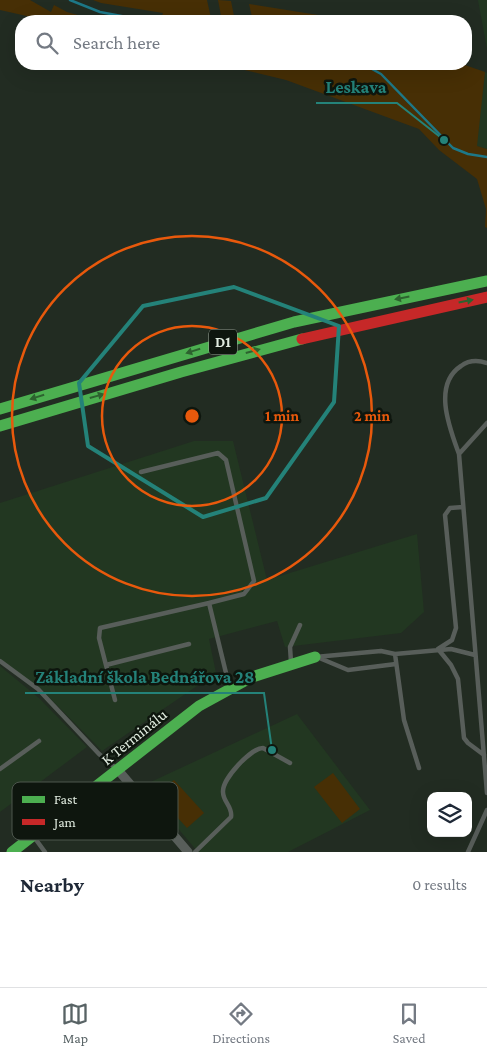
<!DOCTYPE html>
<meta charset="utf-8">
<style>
body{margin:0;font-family:"Crimson Pro",serif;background:#f6f6f7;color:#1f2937}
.controls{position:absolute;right:15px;bottom:15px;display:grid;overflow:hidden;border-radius:10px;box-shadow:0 5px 20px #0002}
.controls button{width:45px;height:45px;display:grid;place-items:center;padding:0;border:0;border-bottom:1px solid #e0e1e3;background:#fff;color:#1f2937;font:25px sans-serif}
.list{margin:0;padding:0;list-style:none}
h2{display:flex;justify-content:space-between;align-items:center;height:65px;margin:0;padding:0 20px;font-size:21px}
h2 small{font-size:16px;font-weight:400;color:#747a83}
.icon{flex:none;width:28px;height:28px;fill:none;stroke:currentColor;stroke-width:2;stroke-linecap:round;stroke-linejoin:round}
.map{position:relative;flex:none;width:487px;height:852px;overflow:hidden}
.search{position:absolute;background:#fff;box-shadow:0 5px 20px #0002;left:15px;right:15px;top:15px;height:55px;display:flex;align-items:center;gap:12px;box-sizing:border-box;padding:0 18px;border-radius:20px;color:#747a83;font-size:19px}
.sheet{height:135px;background:#fff}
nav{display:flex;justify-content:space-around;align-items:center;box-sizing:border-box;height:70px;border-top:1px solid #e0e1e3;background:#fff;font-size:14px;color:#747a83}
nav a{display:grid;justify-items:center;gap:2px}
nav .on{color:#586365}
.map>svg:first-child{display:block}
.built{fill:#223721}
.green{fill:#472f05}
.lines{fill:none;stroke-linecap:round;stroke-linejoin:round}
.stream{stroke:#1d7888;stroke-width:2.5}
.lane{stroke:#585e5a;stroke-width:4.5}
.street{stroke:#585e5a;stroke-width:9}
.fast{stroke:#4caf50;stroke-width:11}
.jam{stroke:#c62828;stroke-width:11}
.oneway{fill:#2d622f}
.marked{fill:none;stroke:#248279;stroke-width:4;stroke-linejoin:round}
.ring{fill:none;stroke:#e8590c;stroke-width:2.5}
.labels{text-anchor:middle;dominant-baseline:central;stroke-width:5;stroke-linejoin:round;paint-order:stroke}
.shield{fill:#0e160e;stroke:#a2aca1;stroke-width:1}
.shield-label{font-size:15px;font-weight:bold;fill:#e1ece0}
.street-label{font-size:16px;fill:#e1ece0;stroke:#0e160e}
.key{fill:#0e160e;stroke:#4d564d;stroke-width:1}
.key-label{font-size:14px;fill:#e1ece0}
.centre{fill:#e8590c;stroke:#0e160e;stroke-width:2.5}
.ring-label{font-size:15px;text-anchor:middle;font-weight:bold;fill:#e8590c;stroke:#0e160e;stroke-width:5;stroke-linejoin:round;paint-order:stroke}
.leader{fill:none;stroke:#248279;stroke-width:2}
.callout-dot{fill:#248279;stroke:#0e160e;stroke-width:2}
.callout-label{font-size:18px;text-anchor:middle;font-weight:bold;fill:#248279;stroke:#0e160e;stroke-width:5;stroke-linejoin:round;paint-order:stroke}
</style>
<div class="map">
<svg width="487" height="852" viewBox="0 0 487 852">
<rect width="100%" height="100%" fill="#222c22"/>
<path class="built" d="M478,0H487V49L480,11Z
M487,50V149L476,146L485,72L487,73Z
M194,441H233L267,580L417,534L424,612L401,633L285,647L277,621L209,639L216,673L102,751L42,690L0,660V503Z
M0,666L39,698L87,747L0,812Z
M297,714L370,810L288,852H198L142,786Z"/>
<path class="green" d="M0,0H30L51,12L54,5L67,12L99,21H49L0,10Z
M93,0H207L211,18L222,21L218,0L231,1L235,21H160L163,13L101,3Z
M249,4L343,19L349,21H253Z
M219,64H462L485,72L477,146L487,149V228L485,227L486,209L477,179L439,150L419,129L286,80Z
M333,773L360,809L342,823L314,787Z
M174,780L204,813L187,828L157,795Z"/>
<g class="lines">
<path class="stream" d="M70,0L100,12L148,21
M363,64L381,74L453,148L468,154L487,157"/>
<path class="lane" d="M487,363C478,360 469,360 461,366C432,385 450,429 459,454L487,793
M459,454L487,423
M141,472L218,453L226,460L254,581L244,594L209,603
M463,507L450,508L445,515L456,628L452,640L438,649L451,665L458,679L464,738L468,743L484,755
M395,654L404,720L419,768
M315,657L381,651L395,654L451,649L475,655
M317,657L348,670L396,664
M0,661L38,689L99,754L117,769
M291,662L290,647L300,625
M106,665L189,644
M115,700L99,638L100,628L209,603L226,673L232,687
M0,769L39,741
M34,837L45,852
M195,852L231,817C233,807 223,802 223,792C222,779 251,748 263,748L290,763
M468,852L487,810"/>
<path class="street" d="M118,770L188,852"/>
<path class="fast" d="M0,409L294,322L487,281
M0,426L181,372L302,339
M12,852L199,706L252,677L315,657"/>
<path class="jam" d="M302,339L487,297"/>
</g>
<defs><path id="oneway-solid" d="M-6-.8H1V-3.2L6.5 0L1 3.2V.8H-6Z" transform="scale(1.25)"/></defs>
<g class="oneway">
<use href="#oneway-solid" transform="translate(402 298) rotate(169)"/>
<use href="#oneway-solid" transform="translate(466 301) rotate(-11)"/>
<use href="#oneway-solid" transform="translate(193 351) rotate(163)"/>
<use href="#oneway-solid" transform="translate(253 351) rotate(-15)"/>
<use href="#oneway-solid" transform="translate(97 396) rotate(-16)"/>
<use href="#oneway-solid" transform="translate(37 397) rotate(163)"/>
</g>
<path class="marked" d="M234,287L339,326L334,402L266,498L203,517L88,446L79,383L143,306Z"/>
<g class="ring">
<circle cx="192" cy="416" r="90"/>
<circle cx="192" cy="416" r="180"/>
</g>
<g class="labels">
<rect class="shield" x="209" y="329.5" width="28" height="25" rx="4"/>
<g class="shield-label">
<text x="223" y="342">D1</text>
</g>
<g class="street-label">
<text transform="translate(134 737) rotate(-39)">K Terminálu</text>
</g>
</g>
<rect x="12" y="782" width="166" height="58" rx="8" class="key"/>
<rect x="22" y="796" width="23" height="7" fill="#4caf50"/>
<rect x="22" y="819" width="23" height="6" fill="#c62828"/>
<g class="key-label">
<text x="54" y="804">Fast</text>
<text x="54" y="827">Jam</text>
</g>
<circle cx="192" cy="416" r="8" class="centre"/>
<g class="ring-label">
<text x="282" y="421">1 min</text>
<text x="372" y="421">2 min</text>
</g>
<path class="leader" d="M444 140L397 103H316M272 750L264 693H25"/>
<g class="callout-dot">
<circle cx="444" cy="140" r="5"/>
<circle cx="272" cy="750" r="5"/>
</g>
<g class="callout-label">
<text x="356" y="93">Leskava</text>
<text x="145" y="683">Základní škola Bednářova 28</text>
</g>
</svg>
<div class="controls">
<button><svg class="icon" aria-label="layers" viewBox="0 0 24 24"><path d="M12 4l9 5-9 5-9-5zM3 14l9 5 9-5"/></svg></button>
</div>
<div class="search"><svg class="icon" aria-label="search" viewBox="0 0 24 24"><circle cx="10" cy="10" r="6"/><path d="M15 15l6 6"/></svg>Search here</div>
</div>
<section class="sheet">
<h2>Nearby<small>0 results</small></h2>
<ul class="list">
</ul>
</section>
<nav>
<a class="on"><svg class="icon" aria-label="map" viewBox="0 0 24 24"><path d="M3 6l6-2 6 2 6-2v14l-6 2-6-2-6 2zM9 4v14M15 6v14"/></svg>Map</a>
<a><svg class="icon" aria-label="directions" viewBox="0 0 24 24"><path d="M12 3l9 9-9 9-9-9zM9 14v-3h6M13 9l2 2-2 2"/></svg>Directions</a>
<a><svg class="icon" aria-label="saved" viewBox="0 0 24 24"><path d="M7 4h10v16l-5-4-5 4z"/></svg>Saved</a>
</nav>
